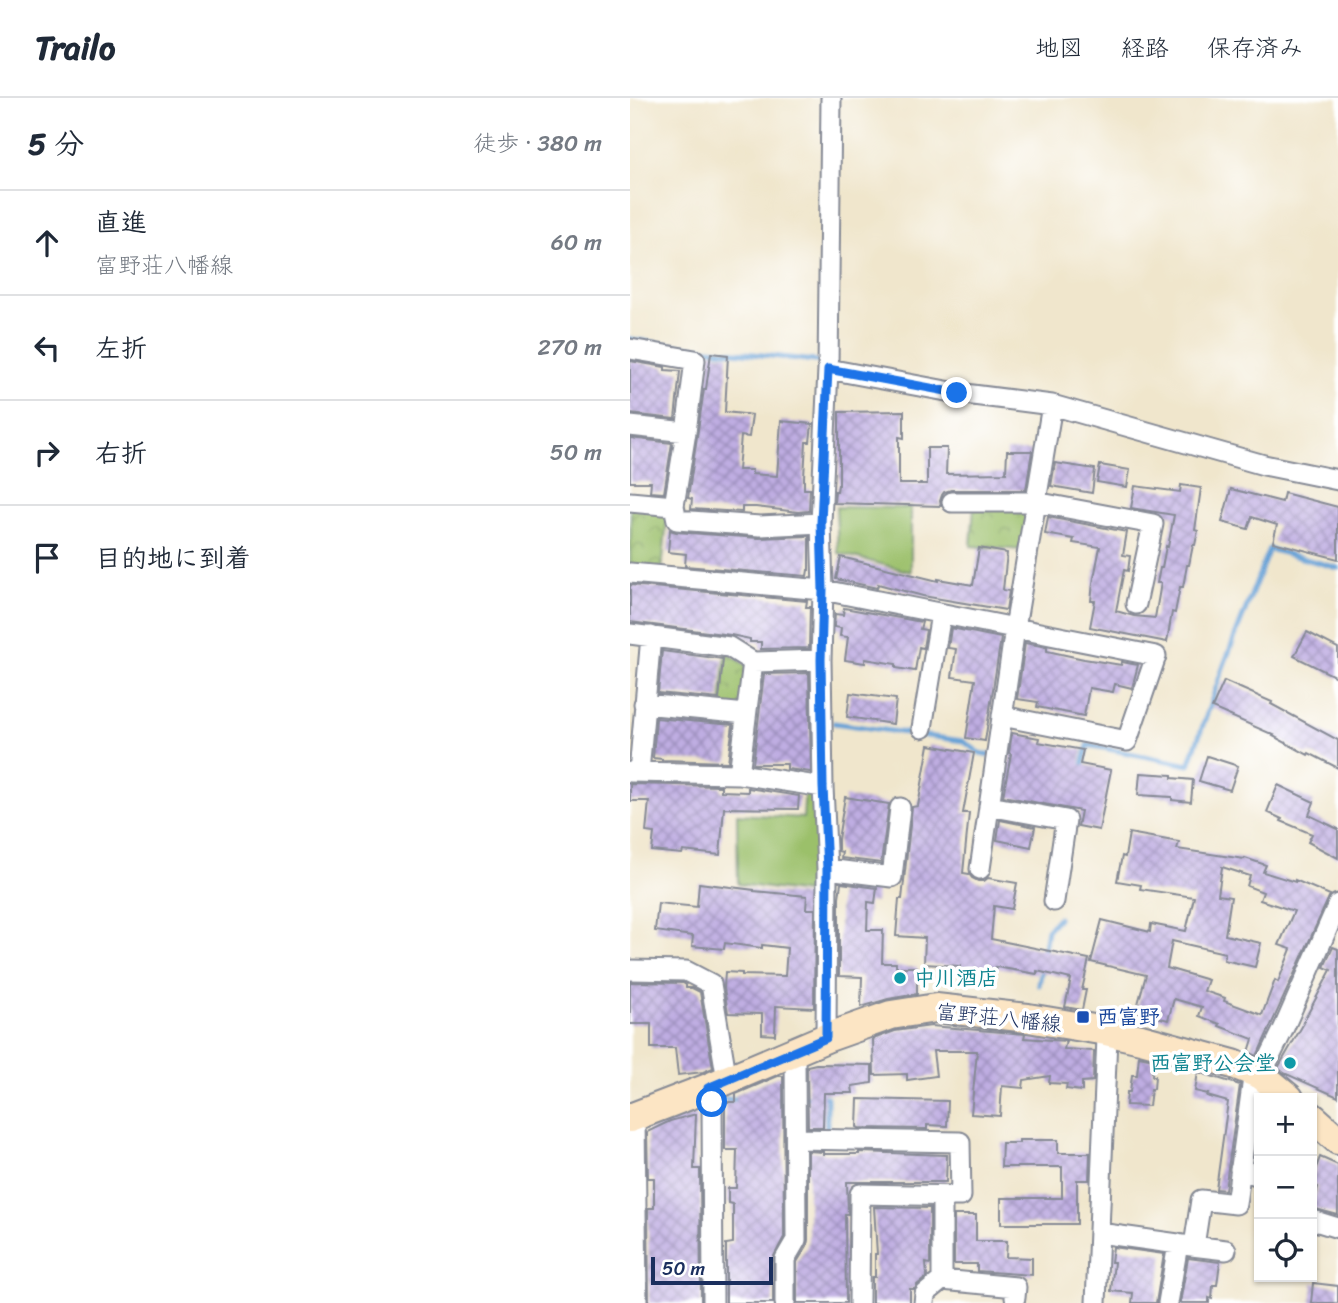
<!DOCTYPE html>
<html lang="ja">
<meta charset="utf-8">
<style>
body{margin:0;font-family:Sriracha,"Klee One",sans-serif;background:#f2f2f3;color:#1f2937}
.controls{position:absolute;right:21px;bottom:21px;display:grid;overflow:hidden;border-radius:0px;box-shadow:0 2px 5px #0004}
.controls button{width:63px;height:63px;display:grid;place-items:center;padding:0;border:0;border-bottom:2px solid #e0e1e3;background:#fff;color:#1f2937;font:35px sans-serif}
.scale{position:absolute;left:21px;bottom:18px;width:122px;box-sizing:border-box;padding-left:7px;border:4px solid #1b2f5e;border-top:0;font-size:19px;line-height:24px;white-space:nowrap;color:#1b2f5e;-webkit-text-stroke:5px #fff;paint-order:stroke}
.stop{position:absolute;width:21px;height:21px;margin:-16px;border:5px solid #1a73e8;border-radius:50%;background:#fff}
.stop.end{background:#1a73e8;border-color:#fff;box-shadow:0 2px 7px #0008}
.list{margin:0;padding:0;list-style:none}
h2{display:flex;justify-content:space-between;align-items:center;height:91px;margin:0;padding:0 28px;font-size:30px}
h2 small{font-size:23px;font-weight:400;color:#747a83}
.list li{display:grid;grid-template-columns:46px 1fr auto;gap:21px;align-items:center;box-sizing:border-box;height:105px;padding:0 28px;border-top:2px solid #e0e1e3}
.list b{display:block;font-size:26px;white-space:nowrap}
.list p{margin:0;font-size:23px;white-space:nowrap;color:#747a83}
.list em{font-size:23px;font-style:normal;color:#747a83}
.icon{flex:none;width:38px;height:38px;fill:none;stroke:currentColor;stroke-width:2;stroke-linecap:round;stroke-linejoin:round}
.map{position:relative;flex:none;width:708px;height:1205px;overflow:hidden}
header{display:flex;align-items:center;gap:42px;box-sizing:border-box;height:98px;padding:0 35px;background:#fff;border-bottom:2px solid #e0e1e3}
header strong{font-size:33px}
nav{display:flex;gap:38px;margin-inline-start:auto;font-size:24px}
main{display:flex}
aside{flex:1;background:#fff}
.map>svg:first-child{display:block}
.green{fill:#9bc06b;stroke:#5b7864;stroke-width:2}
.park{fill:url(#park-crowns);stroke:#5b7864;stroke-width:2}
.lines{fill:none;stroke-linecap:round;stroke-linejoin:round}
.stream{stroke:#66a1d6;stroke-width:5}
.building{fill:url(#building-cross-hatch);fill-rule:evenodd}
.street-casing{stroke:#868a95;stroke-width:23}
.secondary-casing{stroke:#868a95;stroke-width:32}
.street{stroke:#fff;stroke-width:19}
.secondary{stroke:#fce5c4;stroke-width:28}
.route{stroke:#1a73e8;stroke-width:9}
.culture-dot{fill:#0f9aa8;stroke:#fff;stroke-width:2.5}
.transit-dot{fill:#1a4fb4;stroke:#fff;stroke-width:2.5}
.labels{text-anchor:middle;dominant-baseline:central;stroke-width:7;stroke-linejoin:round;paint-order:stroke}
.culture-label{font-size:21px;font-weight:bold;fill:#0d838f;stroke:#fff;text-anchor:start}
.transit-label{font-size:21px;font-weight:bold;fill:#164399;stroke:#fff;text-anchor:start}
.street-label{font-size:21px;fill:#1b2f5e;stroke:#fff}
</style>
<header>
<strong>Trailo</strong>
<nav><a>地図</a><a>経路</a><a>保存済み</a></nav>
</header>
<main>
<aside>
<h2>5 分<small>徒歩 · 380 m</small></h2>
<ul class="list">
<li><svg class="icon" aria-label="ahead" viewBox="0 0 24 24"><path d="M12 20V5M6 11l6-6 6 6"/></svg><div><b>直進</b><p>富野荘八幡線</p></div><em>60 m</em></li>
<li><svg class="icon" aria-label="left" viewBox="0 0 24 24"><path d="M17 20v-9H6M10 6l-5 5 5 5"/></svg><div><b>左折</b></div><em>270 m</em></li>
<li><svg class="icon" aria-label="right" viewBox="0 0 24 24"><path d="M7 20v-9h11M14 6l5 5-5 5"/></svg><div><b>右折</b></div><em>50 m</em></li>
<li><svg class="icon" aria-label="arrive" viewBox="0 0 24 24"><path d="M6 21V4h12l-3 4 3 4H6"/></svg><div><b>目的地に到着</b></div></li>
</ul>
</aside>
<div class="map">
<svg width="708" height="1205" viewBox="0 0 708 1205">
<defs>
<pattern id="park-crowns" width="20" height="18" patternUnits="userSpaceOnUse" patternTransform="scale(1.75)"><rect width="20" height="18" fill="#9bc06b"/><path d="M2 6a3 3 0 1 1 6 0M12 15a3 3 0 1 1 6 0" fill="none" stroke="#7e9c5b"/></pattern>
<pattern id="building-cross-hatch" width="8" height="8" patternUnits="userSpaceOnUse" patternTransform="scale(1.75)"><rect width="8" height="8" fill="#bfade2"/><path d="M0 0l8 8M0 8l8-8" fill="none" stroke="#9a8dba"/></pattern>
</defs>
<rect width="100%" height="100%" fill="#fff"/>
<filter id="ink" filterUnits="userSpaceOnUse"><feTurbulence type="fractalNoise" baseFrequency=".0143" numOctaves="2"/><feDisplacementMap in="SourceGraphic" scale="14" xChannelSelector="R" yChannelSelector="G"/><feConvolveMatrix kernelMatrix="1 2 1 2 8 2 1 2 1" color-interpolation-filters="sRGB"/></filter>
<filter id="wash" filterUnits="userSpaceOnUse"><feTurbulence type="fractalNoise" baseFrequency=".00686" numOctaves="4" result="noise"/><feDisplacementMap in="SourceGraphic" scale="28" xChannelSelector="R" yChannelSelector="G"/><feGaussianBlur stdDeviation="1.57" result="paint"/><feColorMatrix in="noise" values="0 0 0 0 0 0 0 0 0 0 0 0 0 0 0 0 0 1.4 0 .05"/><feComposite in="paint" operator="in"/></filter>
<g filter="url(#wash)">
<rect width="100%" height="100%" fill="#f0e6cc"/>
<path class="green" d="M206,409L281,410V474L208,455Z
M175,690H188L193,797L108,786L107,716L173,720Z"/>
<path class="park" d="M344,408L399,410L392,452L341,448Z
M1,409L32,412L37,420L32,473L0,470Z
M96,553L118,569L114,612L91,610Z"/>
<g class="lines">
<path class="stream" d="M0,241L26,245L194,264
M204,625L333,643L350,655L360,657
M452,671L458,647L559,667L594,567L639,451L708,470
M413,856L417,832L428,820
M409,887L412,869
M169,999H197V1034
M92,1001H112"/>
</g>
<g id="blocks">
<path class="building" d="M81,255L98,257L95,314L122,317L119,339L111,338L108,372H122V376L147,378L151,323L182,326L180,344H176L174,379V391H180L179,413L168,414L126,409H112V414L61,411L62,401L58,400L74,291H76Z
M0,263L35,269V272L50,273L45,321L0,316Z
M274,313V340L269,339V386H297V350H317L316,376L376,375L377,353H402L396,392H321L314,394L312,397L310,403L311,408L204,405L205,393H207L208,387H209V314Z
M0,340L42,345L34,395L20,394L21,384H0Z
M425,365L465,371L462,395L421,388Z
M470,367L500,372L497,389L467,384Z
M551,387L571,390L565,432L568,433L565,447H563L559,467H557L553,489H550L545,515L542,514L537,544L460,529L465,503H461L463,485L470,449L443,445L444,441L415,436L418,419L497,434L493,457L500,458L498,473L494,472L486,513L504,518L525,520L531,485H527L530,470H532L536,448L538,449L544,417L501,410L505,388L550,394Z
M601,391L652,404L654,395L708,409V461L643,444L647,427L622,419L618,431L592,424Z
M40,432L46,434L129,440L179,438V472H178L177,478L55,468L56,456L38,454Z
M349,450L377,455L373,492L379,493L376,512L293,498L248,486L247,490L206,481L211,459L308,483V481L343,487Z
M0,487L177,503L176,509H180L179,550L131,551V544H120V541L101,537L0,524Z
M214,510L292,524L290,531L296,532L293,550L289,549L285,573L266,570V566L235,561V565L215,562L218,539L210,538L211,530L204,529L205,516L213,517Z
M321,530L371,540L355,643L336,640L345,582L322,579L326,551L318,550Z
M677,534L708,550V580L664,558Z
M395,545L417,549V553L454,561L491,567L492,564L508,567L502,590L485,586L483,594L459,590L454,618L407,609L408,604L387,601Z
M32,553L93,561L89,601L28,595Z
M179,575L181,674L157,671V666H123L134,576Z
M594,583L642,604L641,606L708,642V670L679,655L678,657L643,638L644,637L582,610Z
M220,595L266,601L263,626L217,619Z
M26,620L103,627L98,664L32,662V661L23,660Z
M382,635L409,640L408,644L453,652L450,666L481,672L469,732L448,728L451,713L373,698L381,656L379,655Z
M299,647L344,655L333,715H339L333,775L339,776L342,780L348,783H354L358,780L387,785L382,811L364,808L361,841L459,861L452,892H456L452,912L435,909L441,881L407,873V876L366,869L364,880L329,874L330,868L294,866L295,840L266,838L269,801H272L282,709L288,708Z
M577,658L608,668L600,692L569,683Z
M510,675L542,677V680L563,682L561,704L542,702V699L508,697Z
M0,686L91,688V693L118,694V690L169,698L168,711L94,710L90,757L53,753L52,756L22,753L24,735L16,734L19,703H0Z
M648,687L684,704L679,717L708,731V760L678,744L682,736L651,723L652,721L637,714Z
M215,699L259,706L251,765L211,760L212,754L208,753V741Z
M370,722L405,729L401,749L367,742Z
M499,735L549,744L547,751L614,761L615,760L636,767L633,774L665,784V782L700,797L627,958L619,954L623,941L589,928L590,926L569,918L572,909L544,901L538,922L506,913L516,877L461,864L472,822L520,834L521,826L556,833L564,799L510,791L511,787L487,783L492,758L495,759ZM592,769L620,778L617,788L633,794L630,802L664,813L649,847L661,851L648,884L645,882L632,917L594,903L595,900L574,893L578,882L537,870L542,843L595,855L594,862L625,869L631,845L595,837L601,799L588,797Z
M69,785L124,792V793L177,798L176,811H185L184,910L146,908L145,937L132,936V916L98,915L94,890L95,874L112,875V877L155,878L157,850L132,847V850L95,845L94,851L62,848L63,838L25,833L28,805L67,809Z
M211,785L247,790L245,805L238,804L237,832H253L252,865H266V869H287V896L258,901L231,909L232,879L209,878V799Z
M703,849L708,851V999L654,975L648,970L674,925L673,924L675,921L701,872L694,869Z
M0,884L53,885L56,887V890H62L70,894L83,970L73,974L48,977L45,950H21V926H0Z
M301,928L395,936L394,940L436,943L434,951L464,953L463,983L452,984V993L436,991L437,986L419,985L420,978L394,982L393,990L372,988L370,1018L341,1016L347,953H303L306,978L277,982V976L244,977L243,941L265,933Z
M509,958L523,961L522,978H525L524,991H521L519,1008L496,1007L497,994H500L502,977H507Z
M186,966L242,967V985L222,988L223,995H194L193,1029H178L177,968Z
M568,974L610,987L595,1092L586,1091L598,1004L577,998L578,996L565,993Z
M148,978H153L154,1139L143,1160V1205H96V1146L103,1145V1106L98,1105V1090H106L107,1052H95V1004H106V996Z
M228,1001L318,1003L317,1028L297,1027V1031L229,1030L227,1029Z
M66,1016L64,1071H70L71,1205H19L18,1110H24V1080H18L17,1034L40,1023Z
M389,1042H428V1055H460L459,1082H447V1126H371V1100H432V1069H371L372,1045H389Z
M178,1053L193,1054V1056H229V1054L317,1057L316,1084H217L218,1116H215L216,1205H167V1164L177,1148L178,1142Z
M690,1059L708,1067V1117L682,1110L688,1089L682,1086V1081Z
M244,1109L300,1110V1166L296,1165L297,1179L287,1187L285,1191H280V1205H242V1179H245V1156H247Z
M324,1117H346V1143H377L376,1159L402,1160V1177L347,1173V1166H324Z
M483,1149L534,1156L526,1205H502L503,1195L481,1193L484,1164H481Z
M558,1160L590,1164L587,1187H583L582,1201L579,1200V1205H550Z
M683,1185L708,1188V1205H681Z"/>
</g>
</g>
<g filter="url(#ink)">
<use href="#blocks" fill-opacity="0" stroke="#868a95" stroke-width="2"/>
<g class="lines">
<defs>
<path id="street" d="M0,251L65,262L56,334L44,408L47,422L130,428L191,425
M198,271L327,295L422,307L634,367L708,382
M0,328L56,334
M0,404L44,408
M322,404H405L523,426L506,506
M0,475L193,492L526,558L497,643L372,618
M0,536L99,549L123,564L191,562
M14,606L116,616
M292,630L311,516
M0,674L109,676L193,689
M9,674L21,538
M109,676L123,564
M359,708L436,722L424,803
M197,771L262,779L270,710
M350,771L385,530L422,307
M0,872L56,873L81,886L97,982
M196,940L197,771L193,689L191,562L193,492L191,425L198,271L201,0
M631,977L653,932L708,806
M78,990L82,1004L83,1205
M5,1019L7,1205
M166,1041L330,1044L331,1098L230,1096L229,1205
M610,1071L629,1078
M682,1122L708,1130
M469,1135L548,1146L538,1205
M553,1147L596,1152
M564,1148L571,1102L606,1106L623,980
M312,1182L386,1189L385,1200
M155,1205V1161L166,1142L165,954
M294,1205L295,1196L312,1182V1098
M466,1205L477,939L476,933"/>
<path id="secondary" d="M682,1019L708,1042
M0,1020L78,990L196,940L261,917L306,910L398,920L476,933L511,941L603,966L631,977L659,1000"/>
</defs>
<use href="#street" class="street-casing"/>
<use href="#secondary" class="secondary-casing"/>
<use href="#street" class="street"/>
<use href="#secondary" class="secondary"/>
</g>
</g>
<g class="lines" filter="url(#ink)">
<path class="route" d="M82,1004L78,990L196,940L197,771L193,689L191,562L193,492L191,425L198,271L327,295"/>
</g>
<g class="culture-dot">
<circle cx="270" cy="880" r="7"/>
<circle cx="660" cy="965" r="7"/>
</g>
<rect class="transit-dot" x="446" y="912" width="14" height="14" rx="3.5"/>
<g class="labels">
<g class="culture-label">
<text x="284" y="880">中川酒店</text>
<text x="646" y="965" text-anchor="end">西富野公会堂</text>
</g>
<g class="transit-label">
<text x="467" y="919">西富野</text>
</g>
<g class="street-label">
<text transform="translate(369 920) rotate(6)">富野荘八幡線</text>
</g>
</g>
</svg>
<div class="controls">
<button>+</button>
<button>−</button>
<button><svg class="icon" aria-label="locate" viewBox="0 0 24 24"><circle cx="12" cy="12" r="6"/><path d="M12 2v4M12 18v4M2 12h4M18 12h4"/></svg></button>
</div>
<div class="scale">50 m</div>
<div class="stop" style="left:82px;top:1004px"></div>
<div class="stop end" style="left:327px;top:295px"></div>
</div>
</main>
